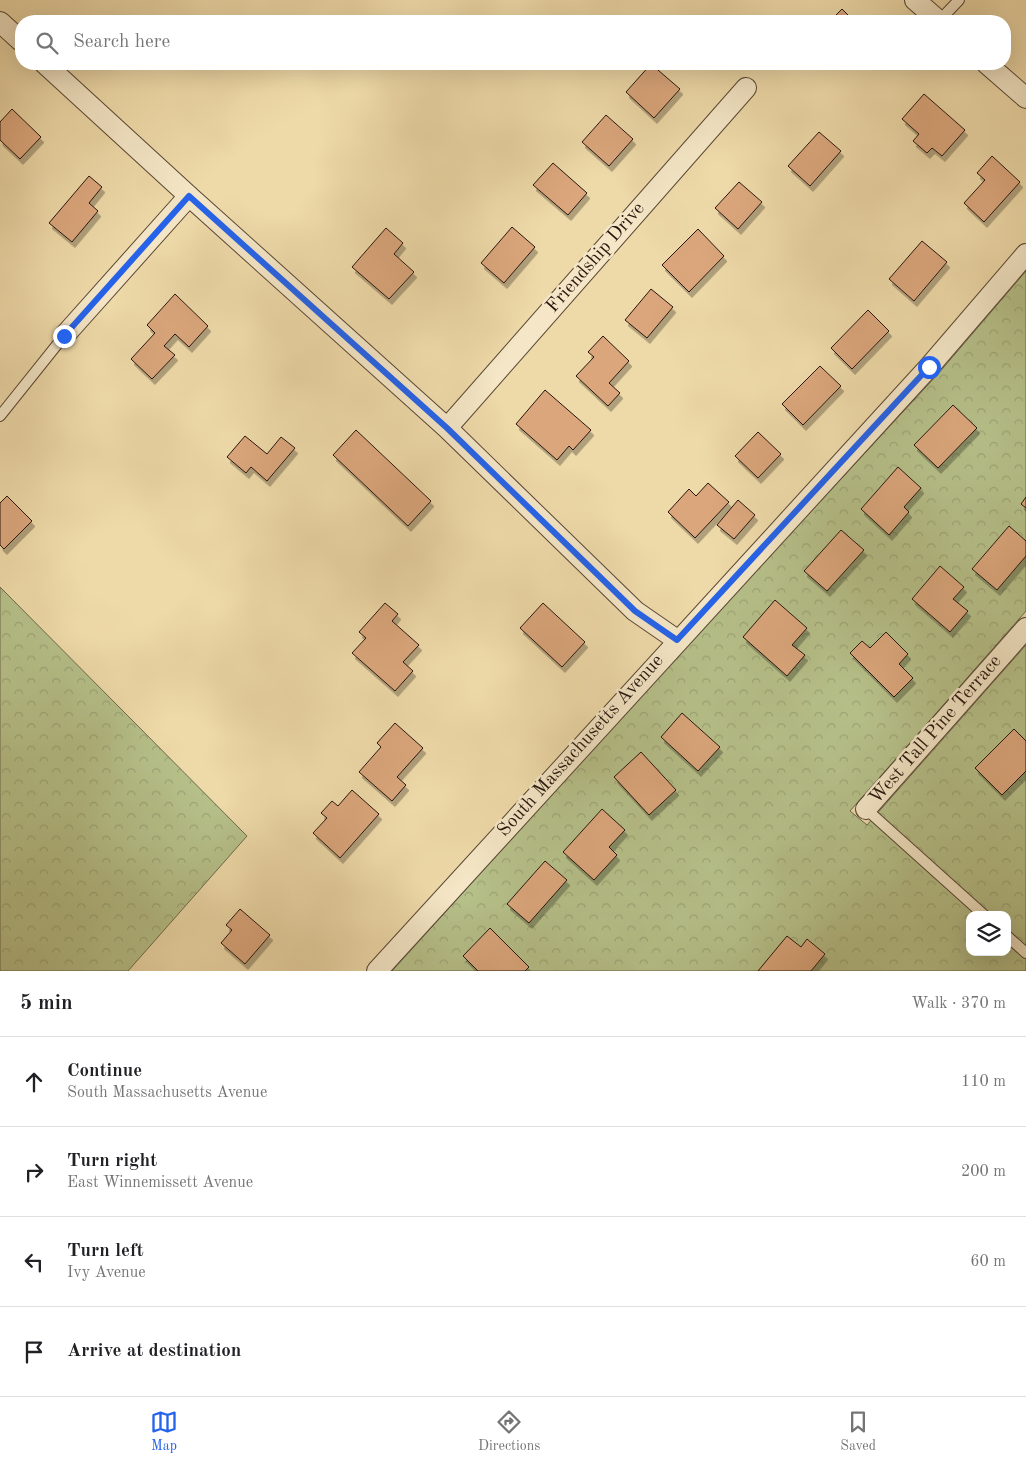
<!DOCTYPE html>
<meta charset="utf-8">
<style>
body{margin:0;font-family:"Old Standard TT",serif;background:#f2f2f2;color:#202124}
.controls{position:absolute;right:15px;bottom:15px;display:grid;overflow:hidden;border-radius:10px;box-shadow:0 5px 20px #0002}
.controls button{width:45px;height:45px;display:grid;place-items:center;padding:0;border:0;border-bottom:1px solid #e0e0e0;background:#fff;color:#202124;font:25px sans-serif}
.stop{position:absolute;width:15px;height:15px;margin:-11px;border:4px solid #2563eb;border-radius:50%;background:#fff}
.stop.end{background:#2563eb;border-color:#fff;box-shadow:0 1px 5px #0008}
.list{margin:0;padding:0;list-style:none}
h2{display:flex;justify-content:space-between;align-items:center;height:65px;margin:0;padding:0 20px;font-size:21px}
h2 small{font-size:16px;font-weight:400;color:#757577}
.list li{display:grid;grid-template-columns:32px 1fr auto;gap:15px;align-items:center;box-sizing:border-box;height:90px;padding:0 20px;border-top:1px solid #e0e0e0}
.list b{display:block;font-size:19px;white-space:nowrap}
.list p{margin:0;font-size:16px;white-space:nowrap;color:#757577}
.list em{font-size:16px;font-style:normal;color:#757577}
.icon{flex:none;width:28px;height:28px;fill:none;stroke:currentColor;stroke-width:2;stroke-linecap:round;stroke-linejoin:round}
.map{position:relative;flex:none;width:1026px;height:971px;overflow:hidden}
.search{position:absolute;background:#fff;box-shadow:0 5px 20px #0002;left:15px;right:15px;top:15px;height:55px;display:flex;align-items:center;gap:12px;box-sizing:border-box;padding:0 18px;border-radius:20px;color:#757577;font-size:19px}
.sheet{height:425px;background:#fff}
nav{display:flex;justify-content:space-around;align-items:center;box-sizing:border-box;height:70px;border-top:1px solid #e0e0e0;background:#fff;font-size:14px;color:#757577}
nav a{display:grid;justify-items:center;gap:2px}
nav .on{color:#2563eb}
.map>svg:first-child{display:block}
.forest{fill:url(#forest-crowns);stroke:#6e6a4c;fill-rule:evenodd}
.building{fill:#dba67b;stroke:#27150e;filter:url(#shadow)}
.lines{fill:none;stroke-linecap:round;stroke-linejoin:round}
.service-casing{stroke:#594634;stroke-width:12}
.minor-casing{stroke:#594634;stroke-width:22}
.service{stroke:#f4e6c6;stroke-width:10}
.minor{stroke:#f4e6c6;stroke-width:20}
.route{stroke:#2563eb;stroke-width:6}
.labels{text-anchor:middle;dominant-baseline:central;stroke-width:5;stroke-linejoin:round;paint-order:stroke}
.street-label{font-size:19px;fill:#27150e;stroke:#f4e6c6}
</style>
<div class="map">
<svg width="1026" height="971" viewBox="0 0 1026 971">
<defs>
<pattern id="forest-crowns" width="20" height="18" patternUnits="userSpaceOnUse" patternTransform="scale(1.25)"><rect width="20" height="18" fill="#b6c089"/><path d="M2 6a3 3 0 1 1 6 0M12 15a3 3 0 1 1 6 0" fill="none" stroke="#9ca475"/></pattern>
<filter id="shadow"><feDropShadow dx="3" dy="5.5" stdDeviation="0" flood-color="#0004"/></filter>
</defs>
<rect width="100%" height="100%" fill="#eed9a8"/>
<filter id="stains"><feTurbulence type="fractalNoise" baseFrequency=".004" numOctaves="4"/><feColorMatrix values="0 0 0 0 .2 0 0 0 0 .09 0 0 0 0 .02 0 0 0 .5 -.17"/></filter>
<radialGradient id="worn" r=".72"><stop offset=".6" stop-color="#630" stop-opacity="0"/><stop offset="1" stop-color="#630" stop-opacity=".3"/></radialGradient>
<path class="forest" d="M1026,271V611L850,811L867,825L1026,645V971H392L678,655L938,374ZM970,915H1007V952H970Z
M0,587L247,836L128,971H0Z"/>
<path class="building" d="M842,9L854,21H830Z
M651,64L680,89L654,118L626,92Z
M924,94L965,130L942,156L932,148L927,153L913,141L919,134L902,119Z
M12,109L41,137L20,159L0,140V122Z
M606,115L633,139L609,166L582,142Z
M819,132L841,151L810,186L788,166Z
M992,156L1020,182L984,222L964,203L985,180L977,173Z
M553,163L587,193L568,215L533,185Z
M89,176L102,187L89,203L98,211L72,242L49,223Z
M739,182L762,202L738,229L715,208Z
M512,227L535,247L504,283L481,263Z
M386,228L403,243L394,254L414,272L389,299L352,267Z
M698,229L724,256L689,292L662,265Z
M922,241L947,262L914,301L889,279Z
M651,289L673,307L647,338L625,320Z
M175,294L208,326L189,347L175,334L164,346L175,355L152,379L131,359L155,333L147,325Z
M868,310L889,331L852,369L831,348Z
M603,336L629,361L609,383L620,393L608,406L576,376L594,357L588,352Z
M820,366L841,386L803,425L782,404Z
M545,390L591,430L573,450L569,446L557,460L516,424Z
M953,405L977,428L938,468L914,445Z
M356,430L431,501L408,526L333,455Z
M758,432L781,454L758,478L735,456Z
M245,436L267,454L281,437L295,448L267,481L251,467L246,473L227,457Z
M898,467L921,488L904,507L909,512L889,535L861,509Z
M708,483L729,502L695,538L668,512L689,489L696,496Z
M7,496L32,521L4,549L0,545V503Z
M1026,497V508L1021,504Z
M738,500L755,515L734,539L717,525Z
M1009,526L1026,541V556L997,590L972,569Z
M841,530L864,550L827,591L804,571Z
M940,566L964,587L953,599L968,611L950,632L912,599Z
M775,600L807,628L792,645L805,655L787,676L743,637Z
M385,603L398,614L392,621L419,645L403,662L413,671L395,691L352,653L366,638L359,632Z
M543,603L585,642L562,667L520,628Z
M886,632L908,654L899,664L913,678L894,697L850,653L862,641L870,648Z
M682,713L720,747L698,771L661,737Z
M395,723L423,748L397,777L406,785L392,801L359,772L381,747L377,743Z
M1014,729L1026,741V771L1002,795L975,768Z
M641,752L676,790L649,815L614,777Z
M352,790L379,814L340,858L313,833L327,818L321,813L332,801L338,806Z
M602,809L625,830L609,847L617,855L594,880L563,852Z
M545,861L567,880L529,923L507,904Z
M240,909L270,935L245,964L221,943L232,930L226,925Z
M490,928L529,967L525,971H478L463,956Z
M787,936L801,947L807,939L825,954L811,971H758Z"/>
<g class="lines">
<defs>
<path id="service" d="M939,21L959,0
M0,416L64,336
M866,809L984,915
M1007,936L1026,953"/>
<path id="minor" d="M915,0L939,21
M0,22L21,41
M45,64L189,196L447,428L635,611L677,640
M987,64L1026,98
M64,336L189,196
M447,428L746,88
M866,809L1026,628
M377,971L929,367L1026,254"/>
</defs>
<use href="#service" class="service-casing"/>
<use href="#minor" class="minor-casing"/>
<use href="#service" class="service"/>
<use href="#minor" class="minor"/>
</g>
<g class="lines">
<path class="route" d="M64,336L189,196L447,428L635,611L677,640L929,367"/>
</g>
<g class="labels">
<g class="street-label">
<text transform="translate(596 258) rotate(-49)">Friendship Drive</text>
<text transform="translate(936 730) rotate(-49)">West Tall Pine Terrace</text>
<text transform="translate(581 746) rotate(-48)">South Massachusetts Avenue</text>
</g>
</g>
<rect width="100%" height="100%" filter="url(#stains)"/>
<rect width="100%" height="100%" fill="url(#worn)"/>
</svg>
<div class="controls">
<button><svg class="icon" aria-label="layers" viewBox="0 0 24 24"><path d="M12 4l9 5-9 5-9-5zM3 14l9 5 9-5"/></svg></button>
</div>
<div class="stop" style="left:929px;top:367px"></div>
<div class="stop end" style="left:64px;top:336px"></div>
<div class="search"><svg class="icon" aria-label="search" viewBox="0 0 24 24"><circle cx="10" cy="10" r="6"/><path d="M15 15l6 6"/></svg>Search here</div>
</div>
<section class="sheet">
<h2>5 min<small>Walk · 370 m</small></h2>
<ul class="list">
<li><svg class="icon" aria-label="ahead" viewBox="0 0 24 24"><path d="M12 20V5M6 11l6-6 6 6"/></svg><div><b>Continue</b><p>South Massachusetts Avenue</p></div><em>110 m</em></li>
<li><svg class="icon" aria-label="right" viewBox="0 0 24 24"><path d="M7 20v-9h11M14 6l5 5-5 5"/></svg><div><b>Turn right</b><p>East Winnemissett Avenue</p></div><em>200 m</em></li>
<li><svg class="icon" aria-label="left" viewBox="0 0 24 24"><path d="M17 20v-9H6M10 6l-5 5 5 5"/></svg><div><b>Turn left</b><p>Ivy Avenue</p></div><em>60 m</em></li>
<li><svg class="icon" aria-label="arrive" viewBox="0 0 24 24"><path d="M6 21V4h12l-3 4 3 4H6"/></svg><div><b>Arrive at destination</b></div></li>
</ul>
</section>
<nav>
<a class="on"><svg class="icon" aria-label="map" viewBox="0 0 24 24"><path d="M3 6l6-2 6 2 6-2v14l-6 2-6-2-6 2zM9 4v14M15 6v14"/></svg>Map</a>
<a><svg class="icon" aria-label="directions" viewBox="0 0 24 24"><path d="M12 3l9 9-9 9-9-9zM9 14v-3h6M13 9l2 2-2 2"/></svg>Directions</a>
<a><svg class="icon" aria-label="saved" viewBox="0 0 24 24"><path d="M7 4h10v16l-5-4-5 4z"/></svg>Saved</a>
</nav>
